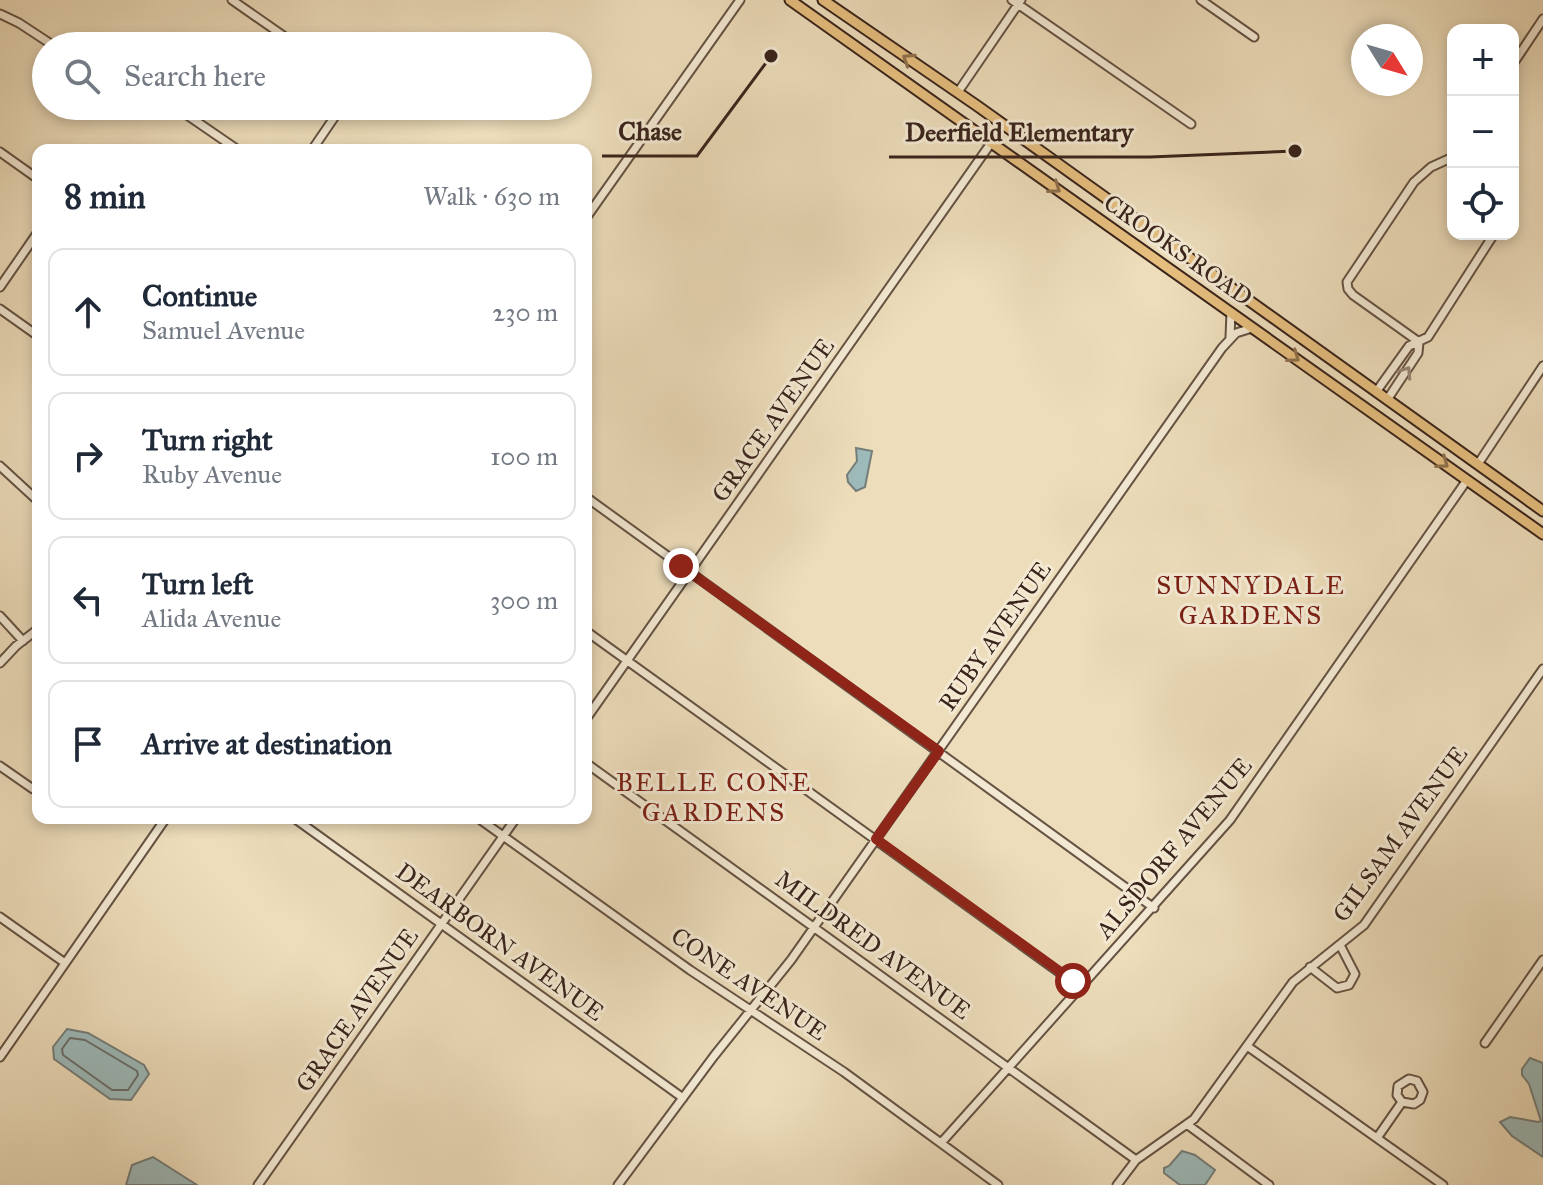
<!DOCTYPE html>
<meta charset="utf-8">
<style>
body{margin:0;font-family:"IM FELL Great Primer",serif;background:#f6f6f7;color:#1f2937}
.controls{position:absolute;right:24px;top:24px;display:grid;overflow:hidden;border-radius:16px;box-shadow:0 4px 12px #0003}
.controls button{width:72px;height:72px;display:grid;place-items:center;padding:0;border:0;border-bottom:2px solid #e0e1e3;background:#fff;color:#1f2937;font:40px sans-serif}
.compass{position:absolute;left:1351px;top:24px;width:72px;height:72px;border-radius:50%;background:#fff;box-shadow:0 4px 12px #0003;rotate:127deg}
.stop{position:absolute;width:24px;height:24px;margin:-18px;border:6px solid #8f2418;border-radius:50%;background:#fff}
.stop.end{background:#8f2418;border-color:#fff;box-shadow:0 2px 8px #0008}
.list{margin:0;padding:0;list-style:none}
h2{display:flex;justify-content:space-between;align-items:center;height:104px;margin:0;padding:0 32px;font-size:34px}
h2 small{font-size:26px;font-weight:400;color:#747a83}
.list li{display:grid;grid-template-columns:52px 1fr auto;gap:24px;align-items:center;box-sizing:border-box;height:128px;margin:0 16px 16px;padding:0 16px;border:2px solid #e0e1e3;border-radius:16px}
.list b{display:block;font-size:30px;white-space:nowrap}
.list p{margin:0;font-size:26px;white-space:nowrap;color:#747a83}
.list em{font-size:26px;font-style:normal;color:#747a83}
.icon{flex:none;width:44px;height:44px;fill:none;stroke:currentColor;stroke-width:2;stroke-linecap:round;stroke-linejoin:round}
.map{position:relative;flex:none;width:1543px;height:1185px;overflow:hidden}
.search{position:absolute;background:#fff;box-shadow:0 4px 12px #0003;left:32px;top:32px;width:560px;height:88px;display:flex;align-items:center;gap:20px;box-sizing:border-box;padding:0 28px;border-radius:44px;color:#747a83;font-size:30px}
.panel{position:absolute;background:#fff;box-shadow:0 4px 12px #0003;left:32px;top:144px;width:560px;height:680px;border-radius:16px}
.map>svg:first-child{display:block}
.water{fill:#9dbaba;stroke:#757e7a;stroke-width:2}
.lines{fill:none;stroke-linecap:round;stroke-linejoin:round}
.shore{stroke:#6a6e6a;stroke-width:2}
.minor-casing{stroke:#655243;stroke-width:11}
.major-casing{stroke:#38231b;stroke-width:13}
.minor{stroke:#f3e9d3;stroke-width:7}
.major{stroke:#e6be7e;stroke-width:9}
.oneway{stroke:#8f704c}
.oneway2{stroke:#968677}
.route{stroke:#8f2418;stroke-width:10}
.labels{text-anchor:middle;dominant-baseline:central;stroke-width:6;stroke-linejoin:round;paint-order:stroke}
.street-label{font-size:24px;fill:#38231b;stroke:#f3e9d3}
.neighbourhood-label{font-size:26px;letter-spacing:2px;fill:#7a1f14;stroke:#f3e9d3}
.leader{fill:none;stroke:#38231b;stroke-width:3}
.callout-dot{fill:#38231b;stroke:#f3e9d3;stroke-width:3}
.callout-label{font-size:26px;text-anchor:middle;font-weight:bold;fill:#38231b;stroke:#f3e9d3;stroke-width:6;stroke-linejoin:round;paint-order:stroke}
</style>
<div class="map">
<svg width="1543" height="1185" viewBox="0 0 1543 1185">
<rect width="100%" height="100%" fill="#edddbb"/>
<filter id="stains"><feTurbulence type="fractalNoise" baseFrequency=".0025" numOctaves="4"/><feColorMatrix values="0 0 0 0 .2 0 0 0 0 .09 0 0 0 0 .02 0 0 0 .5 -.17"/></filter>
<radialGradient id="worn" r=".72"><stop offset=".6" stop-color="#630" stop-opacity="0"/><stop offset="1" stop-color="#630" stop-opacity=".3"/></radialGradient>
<path class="water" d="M856,448L872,451L865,487L856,491L848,482L847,475L857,461Z
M67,1029L88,1033L144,1065L149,1074L131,1100L110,1099L54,1059L53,1047Z
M1530,1058L1543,1063V1157L1512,1136L1500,1122L1510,1117L1538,1122L1541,1121L1529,1084L1522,1075V1069Z
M1182,1151L1195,1155L1215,1170L1205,1185H1180L1164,1173V1168L1169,1166Z
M153,1157L197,1185H126L132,1165Z"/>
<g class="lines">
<path class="shore" d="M70,1038L85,1040L137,1071L138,1075L128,1090H112L63,1055L62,1049Z"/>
<defs>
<path id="minor" d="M232,0L298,46
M1012,0L1191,124
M1201,0L1254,37
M0,14L19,23L54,46
M1513,64L1543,19
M958,92L1021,0
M174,106L238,150
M312,150L342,106
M0,152L38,179
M586,218L740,0
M0,287L38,232
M0,309L38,336
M1230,337L1231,312
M1419,342L1353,295L1348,289L1347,282L1414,182L1431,167L1453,157
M1376,392L1409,346L1428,337L1494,234
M1387,400L1418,353L1419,342
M1478,464L1543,366
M0,466L38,501
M586,497L1154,908
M0,616L23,641
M586,631L1081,988
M0,663L16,646L38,629
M586,719L991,143
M586,763L1136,1160
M0,766L33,789
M294,818L683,1098
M478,818L690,970L844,1072L998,1185
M0,917L65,963
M1310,967L1337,988L1349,985L1355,974L1340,945
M1485,1043L1543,960
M1247,1046L1443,1185
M0,1057L166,818
M1188,1125L1269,1185
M1377,1138L1402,1102L1414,1104L1420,1100L1423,1092L1417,1081L1409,1079L1398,1086L1397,1095L1402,1102
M941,1143L1230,820L1467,480
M258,1185L516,818
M618,1185L714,1056L791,960L1222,348L1236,333L1252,328
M1117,1185L1136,1160L1194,1119L1293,982L1364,925L1543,669"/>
<path id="major" d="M790,0L1543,534
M823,0L976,105L1543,511"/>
</defs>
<use href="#minor" class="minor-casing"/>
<use href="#major" class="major-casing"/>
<use href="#minor" class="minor"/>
<use href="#major" class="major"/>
</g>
<defs><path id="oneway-chevron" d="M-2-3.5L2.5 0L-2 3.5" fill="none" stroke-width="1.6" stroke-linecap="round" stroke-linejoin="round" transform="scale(2)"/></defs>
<g class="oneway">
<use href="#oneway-chevron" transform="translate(908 59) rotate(-147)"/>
<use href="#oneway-chevron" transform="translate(1055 188) rotate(35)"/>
<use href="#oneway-chevron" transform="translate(1294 357) rotate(35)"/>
<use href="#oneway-chevron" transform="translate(1443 463) rotate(35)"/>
</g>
<use class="oneway2" href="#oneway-chevron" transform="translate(1406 372) rotate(-57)"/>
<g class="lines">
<path class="route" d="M681,566L939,751L876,839L1073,981"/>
</g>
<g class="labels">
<g class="street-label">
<text transform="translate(1178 250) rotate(35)">CROOKS ROAD</text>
<text transform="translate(773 420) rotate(-55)">GRACE AVENUE</text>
<text transform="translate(995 636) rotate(-55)">RUBY AVENUE</text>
<text transform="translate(1400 834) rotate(-54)">GILSAM AVENUE</text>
<text transform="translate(1174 848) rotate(-50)">ALSDORF AVENUE</text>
<text transform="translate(500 942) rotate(36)">DEARBORN AVENUE</text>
<text transform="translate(873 945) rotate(36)">MILDRED AVENUE</text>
<text transform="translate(749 984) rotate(34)">CONE AVENUE</text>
<text transform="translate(357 1010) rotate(-55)">GRACE AVENUE</text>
</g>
<g class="neighbourhood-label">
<text x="1251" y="585">SUNNYDALE<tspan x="1251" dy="30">GARDENS</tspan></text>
<text x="714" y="782">BELLE CONE<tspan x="714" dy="30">GARDENS</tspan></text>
</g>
</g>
<path class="leader" d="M771 56L697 156H602M1295 151L1150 157H889"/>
<g class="callout-dot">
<circle cx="771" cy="56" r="8"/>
<circle cx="1295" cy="151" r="8"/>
</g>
<g class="callout-label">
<text x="650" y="140">Chase</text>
<text x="1019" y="141">Deerfield Elementary</text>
</g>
<rect width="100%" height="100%" filter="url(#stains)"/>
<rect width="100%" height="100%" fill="url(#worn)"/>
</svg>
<div class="controls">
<button>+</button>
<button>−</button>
<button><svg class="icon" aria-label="locate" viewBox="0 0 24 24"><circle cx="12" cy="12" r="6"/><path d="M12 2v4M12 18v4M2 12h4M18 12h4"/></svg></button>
</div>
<svg class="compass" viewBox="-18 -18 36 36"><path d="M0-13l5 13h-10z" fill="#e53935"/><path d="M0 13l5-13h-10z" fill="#747a83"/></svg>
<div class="stop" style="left:1073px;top:981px"></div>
<div class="stop end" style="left:681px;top:566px"></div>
<div class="search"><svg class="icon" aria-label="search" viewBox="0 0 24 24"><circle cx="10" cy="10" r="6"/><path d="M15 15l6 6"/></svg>Search here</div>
<section class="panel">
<h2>8 min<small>Walk · 630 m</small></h2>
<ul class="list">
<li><svg class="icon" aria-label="ahead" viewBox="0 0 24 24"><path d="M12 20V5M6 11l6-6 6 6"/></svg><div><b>Continue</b><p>Samuel Avenue</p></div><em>230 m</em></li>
<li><svg class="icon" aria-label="right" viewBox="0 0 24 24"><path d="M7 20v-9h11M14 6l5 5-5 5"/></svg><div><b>Turn right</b><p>Ruby Avenue</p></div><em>100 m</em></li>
<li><svg class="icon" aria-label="left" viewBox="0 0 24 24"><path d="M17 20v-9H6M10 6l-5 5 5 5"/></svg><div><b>Turn left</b><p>Alida Avenue</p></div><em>300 m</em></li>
<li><svg class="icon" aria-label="arrive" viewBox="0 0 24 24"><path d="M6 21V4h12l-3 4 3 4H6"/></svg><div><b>Arrive at destination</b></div></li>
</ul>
</section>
</div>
